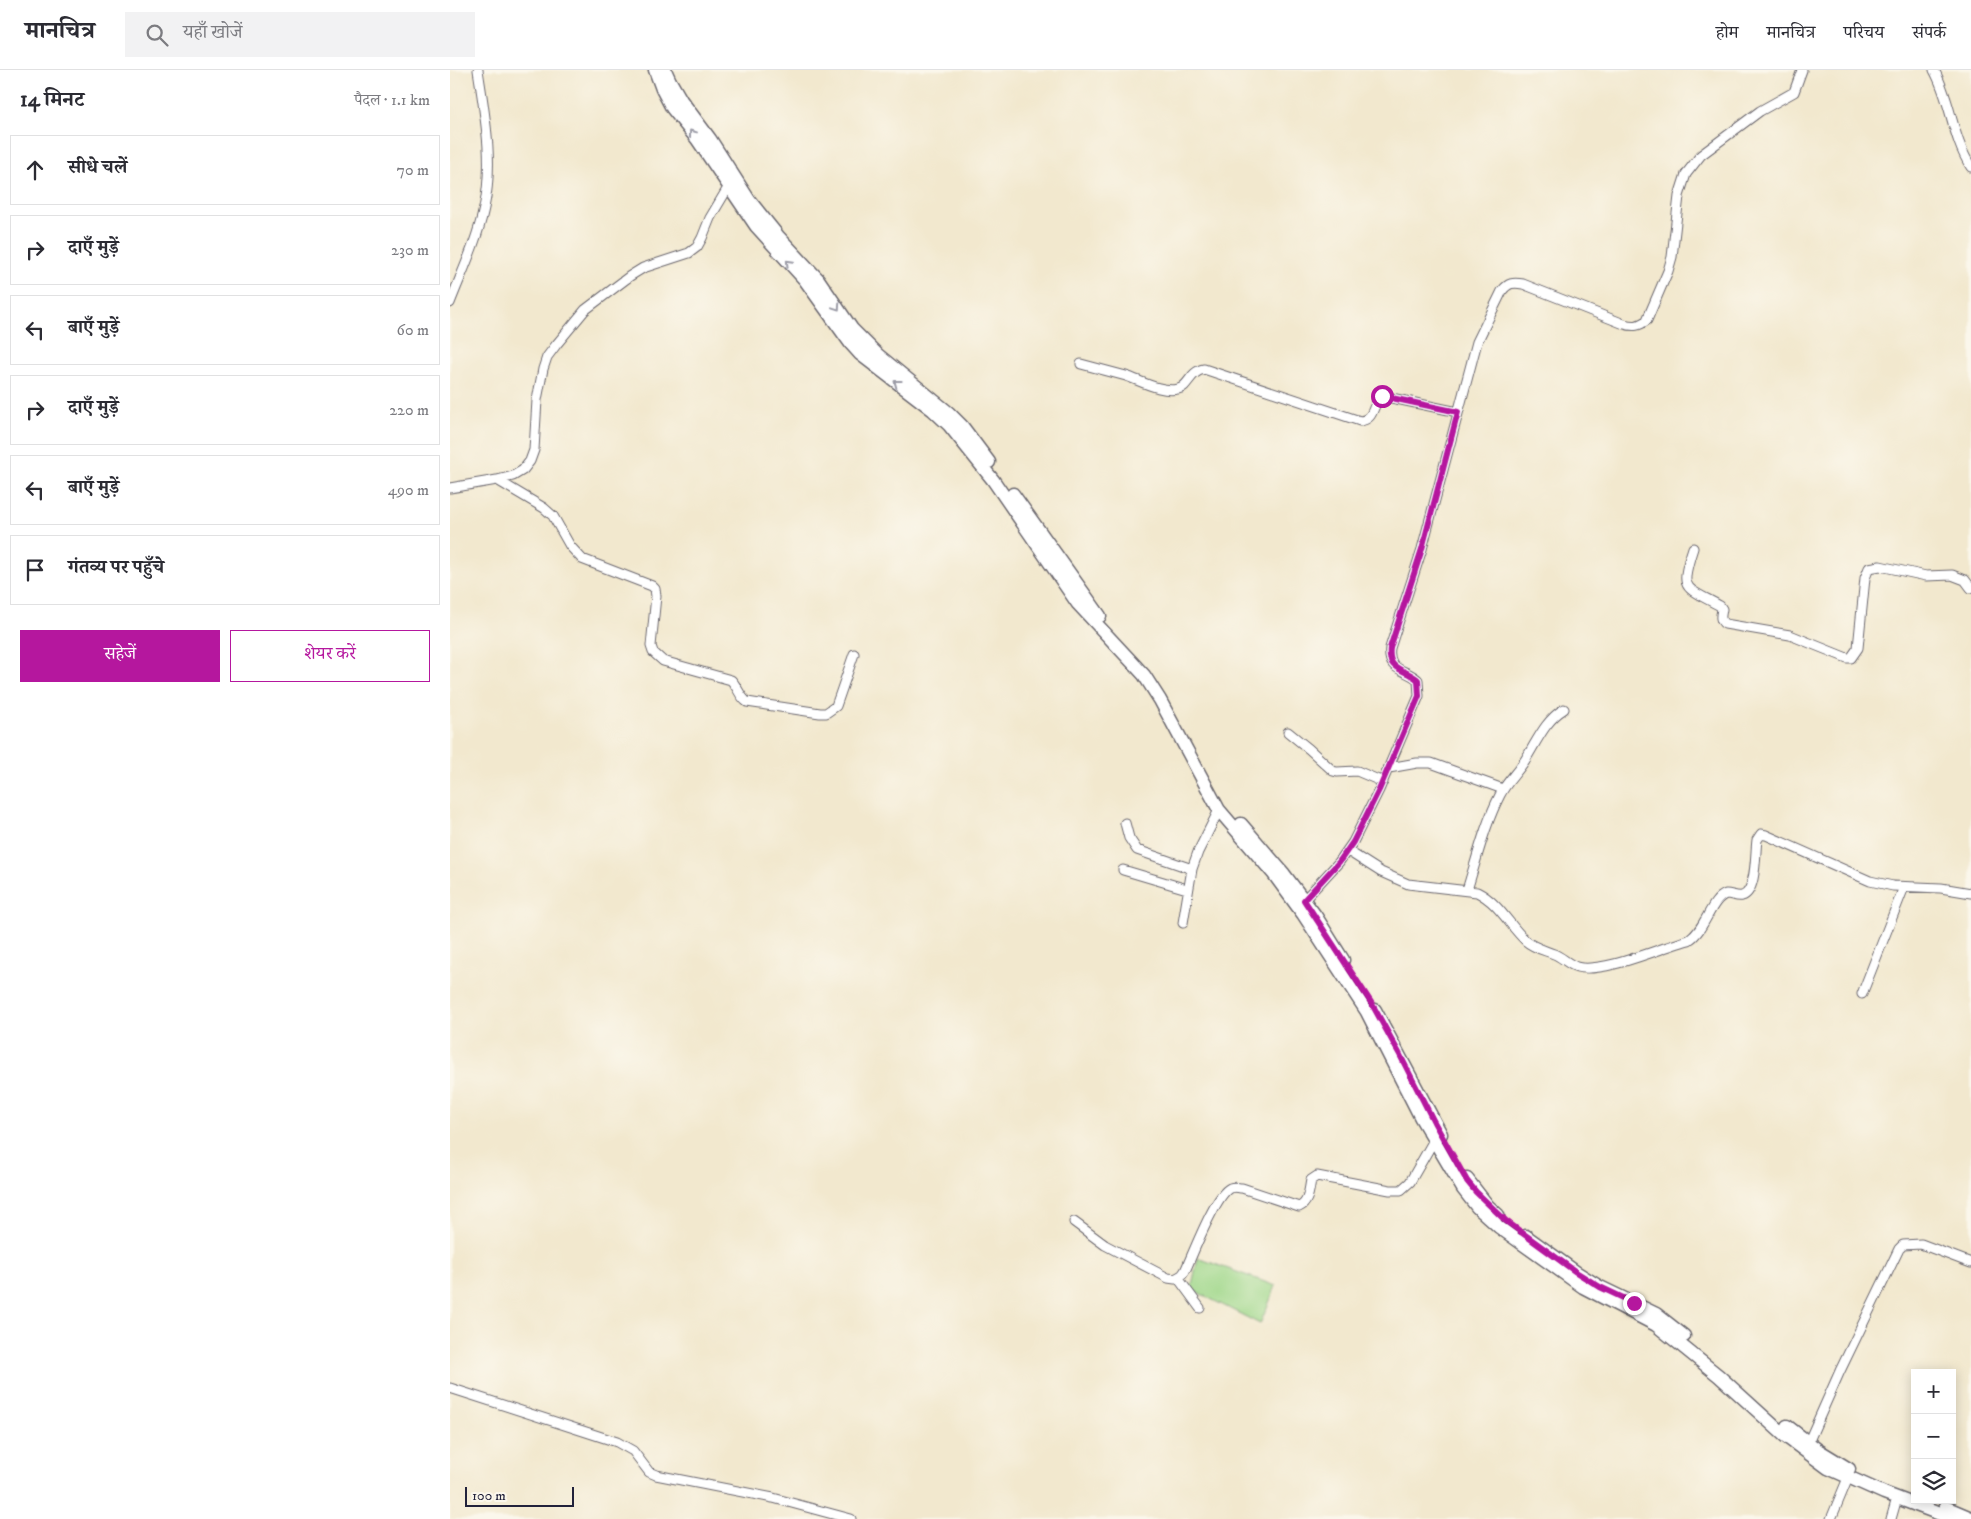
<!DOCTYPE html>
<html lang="hi">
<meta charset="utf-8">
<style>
body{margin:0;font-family:"IM FELL DW Pica","Noto Serif Devanagari",serif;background:#f2f2f3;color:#2b2b33}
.controls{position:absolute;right:15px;bottom:15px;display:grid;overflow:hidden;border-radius:0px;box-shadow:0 2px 12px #0003}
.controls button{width:45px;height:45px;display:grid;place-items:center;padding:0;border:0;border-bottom:1px solid #e1e1e2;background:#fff;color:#2b2b33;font:25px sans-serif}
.scale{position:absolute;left:15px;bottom:12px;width:109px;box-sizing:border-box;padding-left:5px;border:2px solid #22223b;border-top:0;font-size:14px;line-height:18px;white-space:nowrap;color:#22223b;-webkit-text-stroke:4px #fbf7ec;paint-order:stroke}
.stop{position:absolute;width:15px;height:15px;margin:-11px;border:4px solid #b5179e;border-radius:50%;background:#fff}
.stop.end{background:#b5179e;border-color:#fff;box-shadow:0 1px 5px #0008}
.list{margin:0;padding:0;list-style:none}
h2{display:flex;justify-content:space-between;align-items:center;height:65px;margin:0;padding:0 20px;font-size:21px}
h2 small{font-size:16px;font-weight:400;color:#7c7c81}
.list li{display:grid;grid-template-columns:32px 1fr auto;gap:15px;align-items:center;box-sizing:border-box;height:70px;margin:0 10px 10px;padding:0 10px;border:1px solid #e1e1e2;border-radius:0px}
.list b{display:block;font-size:19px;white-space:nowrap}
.list em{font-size:16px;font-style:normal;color:#7c7c81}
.actions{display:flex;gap:10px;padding:15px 20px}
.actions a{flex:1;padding:11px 0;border:1px solid #b5179e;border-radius:0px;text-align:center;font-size:18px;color:#b5179e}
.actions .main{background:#b5179e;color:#fff}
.icon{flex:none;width:28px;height:28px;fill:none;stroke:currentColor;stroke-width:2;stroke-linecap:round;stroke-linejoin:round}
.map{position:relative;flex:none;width:1521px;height:1449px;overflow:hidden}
header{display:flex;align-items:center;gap:30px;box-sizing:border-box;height:70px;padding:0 25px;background:#fff;border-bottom:1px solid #e1e1e2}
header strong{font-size:24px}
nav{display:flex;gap:28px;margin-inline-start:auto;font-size:18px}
.search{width:350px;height:45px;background:#f2f2f3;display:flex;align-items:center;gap:12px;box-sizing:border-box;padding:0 18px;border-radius:0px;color:#7c7c81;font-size:19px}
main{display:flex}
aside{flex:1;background:#fff}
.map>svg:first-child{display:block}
.green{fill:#9fd789;stroke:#607c62}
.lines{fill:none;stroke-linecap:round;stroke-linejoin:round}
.street-casing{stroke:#6b676e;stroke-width:11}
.secondary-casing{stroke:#6b676e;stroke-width:15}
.street{stroke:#fff;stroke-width:9}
.secondary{stroke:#fff;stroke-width:12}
.oneway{stroke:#9c9ca7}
.route{stroke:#b5179e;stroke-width:6}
</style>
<header>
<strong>मानचित्र</strong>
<div class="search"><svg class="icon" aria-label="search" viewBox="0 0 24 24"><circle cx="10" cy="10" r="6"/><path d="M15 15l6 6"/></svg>यहाँ खोजें</div>
<nav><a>होम</a><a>मानचित्र</a><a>परिचय</a><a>संपर्क</a></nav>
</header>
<main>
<aside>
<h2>14 मिनट<small>पैदल · 1.1 km</small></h2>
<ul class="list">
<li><svg class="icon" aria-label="ahead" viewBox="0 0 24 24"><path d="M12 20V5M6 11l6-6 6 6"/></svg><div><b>सीधे चलें</b></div><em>70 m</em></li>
<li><svg class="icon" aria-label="right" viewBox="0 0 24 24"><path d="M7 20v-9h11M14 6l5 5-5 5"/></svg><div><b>दाएँ मुड़ें</b></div><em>230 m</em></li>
<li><svg class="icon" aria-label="left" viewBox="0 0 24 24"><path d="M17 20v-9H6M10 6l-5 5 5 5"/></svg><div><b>बाएँ मुड़ें</b></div><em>60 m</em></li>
<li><svg class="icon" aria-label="right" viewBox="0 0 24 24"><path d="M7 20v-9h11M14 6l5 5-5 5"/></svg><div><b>दाएँ मुड़ें</b></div><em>220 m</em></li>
<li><svg class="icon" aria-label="left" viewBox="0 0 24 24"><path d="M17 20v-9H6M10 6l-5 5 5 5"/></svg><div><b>बाएँ मुड़ें</b></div><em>490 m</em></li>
<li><svg class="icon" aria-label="arrive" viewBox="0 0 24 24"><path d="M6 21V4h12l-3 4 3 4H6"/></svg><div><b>गंतव्य पर पहुँचे</b></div></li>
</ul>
<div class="actions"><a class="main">सहेजें</a><a>शेयर करें</a></div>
</aside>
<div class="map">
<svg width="1521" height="1449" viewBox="0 0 1521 1449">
<rect width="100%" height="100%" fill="#fbf7ec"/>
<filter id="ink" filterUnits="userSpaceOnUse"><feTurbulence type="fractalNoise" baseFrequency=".02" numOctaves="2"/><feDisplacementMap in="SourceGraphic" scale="10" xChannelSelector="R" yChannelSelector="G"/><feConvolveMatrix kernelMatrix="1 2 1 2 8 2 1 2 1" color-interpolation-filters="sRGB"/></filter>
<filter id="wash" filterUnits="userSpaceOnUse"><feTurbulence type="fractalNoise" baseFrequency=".0096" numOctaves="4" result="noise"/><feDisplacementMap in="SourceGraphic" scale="20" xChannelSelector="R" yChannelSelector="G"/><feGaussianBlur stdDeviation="1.12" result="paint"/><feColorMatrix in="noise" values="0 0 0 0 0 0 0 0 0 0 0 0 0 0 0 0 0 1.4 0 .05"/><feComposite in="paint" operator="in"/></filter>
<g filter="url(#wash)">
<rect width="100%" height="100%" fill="#f2e8ce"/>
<path class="green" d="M748,1188L826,1216L810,1254L741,1219Z"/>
</g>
<g filter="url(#ink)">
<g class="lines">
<defs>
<path id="street" d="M1484,0C1501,30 1502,68 1521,97
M0,233C12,202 27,171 34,138C44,92 35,46 28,0
M631,294C646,298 661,302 676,306C691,311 712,323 728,319C739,317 739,302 754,299L910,351C926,349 921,334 932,326L1008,342
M47,410L94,438L103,446L120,476L132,489L202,516L205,519L206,526L201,576L203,582L213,591L281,610C288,617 289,626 297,632L370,643H376L386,636L404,584
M0,418L47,410L63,406L73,400L80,391L84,380L87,330L93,299L97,287L106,275L135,240L180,206L193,198L239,183L247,177L252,168L260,148L279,116
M1243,478C1229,521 1234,516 1270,536L1272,539C1271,545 1269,550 1275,554L1340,565L1397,588H1401L1408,578L1415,508L1419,498L1430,496L1476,506L1502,505L1515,510L1521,518
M838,662L859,679L883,701L887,702L907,701L933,712
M939,698L967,693H981L1053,719
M675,753L679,768L687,780L742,799
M898,781L931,802L958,814L1027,822C1049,833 1059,855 1076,871C1084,878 1094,880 1104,884C1112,887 1119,895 1127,897C1153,904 1212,877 1239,870C1256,859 1260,830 1276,824C1281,824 1287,827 1292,826C1307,822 1305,782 1307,770L1311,764L1316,765L1420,811L1443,816L1491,818L1521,823
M673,800L737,819
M1017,820C1027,788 1035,754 1050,725C1057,711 1069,701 1077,687C1088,669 1096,650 1114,639
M854,830L889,792L903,772L929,720L969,626L968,610C955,598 937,602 940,578L972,479L1027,272L1052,221C1058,213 1063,212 1073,214L1174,254C1184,257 1189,256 1197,250L1218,201L1222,187L1229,126L1236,104L1251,85L1310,41L1344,22L1352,0
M733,853L742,799L748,782L769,740
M1412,924L1454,817
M624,1152L655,1175L718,1208L725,1209L732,1205L735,1201C743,1184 765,1125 780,1118C785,1116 788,1118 792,1118L849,1137C859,1133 859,1119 861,1110L867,1106L940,1120H951L960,1112L984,1070
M728,1208L750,1238
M0,1318L167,1372L183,1381L199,1402L206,1405L323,1428L401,1449
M1358,1373L1390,1301L1449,1179L1453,1175L1471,1174L1521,1193
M1381,1449L1398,1408
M1441,1449L1447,1428"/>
<path id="secondary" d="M205,0L212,19L222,38L247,69L306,156L355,210L401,274L410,284L483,340L499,355L543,410L628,534L694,605L710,630L769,740L823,803L853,844L917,942L971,1048L1013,1119L1027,1137L1049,1157L1133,1217L1206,1255L1269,1306L1335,1366L1378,1398L1434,1423L1503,1449
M215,0L220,11L231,30L260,69L299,130L328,166L368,209L402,259L428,285L499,343L512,356L539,392
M563,424L650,546
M791,754L834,804L865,845L893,890
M925,940L991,1064
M1017,1109L1038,1136L1048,1145
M1076,1166L1126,1202L1150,1217L1206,1244L1234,1266
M1337,1356L1368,1380L1399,1399
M1495,1437L1521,1448"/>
</defs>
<use href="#street" class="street-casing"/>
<use href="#secondary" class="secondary-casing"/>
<use href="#street" class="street"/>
<use href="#secondary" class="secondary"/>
</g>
<defs><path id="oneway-chevron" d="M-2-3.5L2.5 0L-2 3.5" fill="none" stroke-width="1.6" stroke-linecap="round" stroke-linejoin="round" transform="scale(1.25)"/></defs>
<g class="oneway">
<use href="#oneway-chevron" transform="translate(242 63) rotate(-127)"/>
<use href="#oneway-chevron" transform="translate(339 193) rotate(-134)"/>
<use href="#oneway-chevron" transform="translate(387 237) rotate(56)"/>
<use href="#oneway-chevron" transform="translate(447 313) rotate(-143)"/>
</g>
</g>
<g class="lines" filter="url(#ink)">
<path class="route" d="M932,326L1008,342L972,479L940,578C937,602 955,598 968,610L969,626L929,720L903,772L889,792L854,830L922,934L949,983L984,1052L1017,1111L1026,1122L1056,1151L1126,1202L1150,1217L1184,1233"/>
</g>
</svg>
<div class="controls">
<button>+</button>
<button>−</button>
<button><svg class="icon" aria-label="layers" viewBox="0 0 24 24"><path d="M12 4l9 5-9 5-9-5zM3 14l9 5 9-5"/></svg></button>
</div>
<div class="scale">100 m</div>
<div class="stop" style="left:932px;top:326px"></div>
<div class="stop end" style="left:1184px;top:1233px"></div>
</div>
</main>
